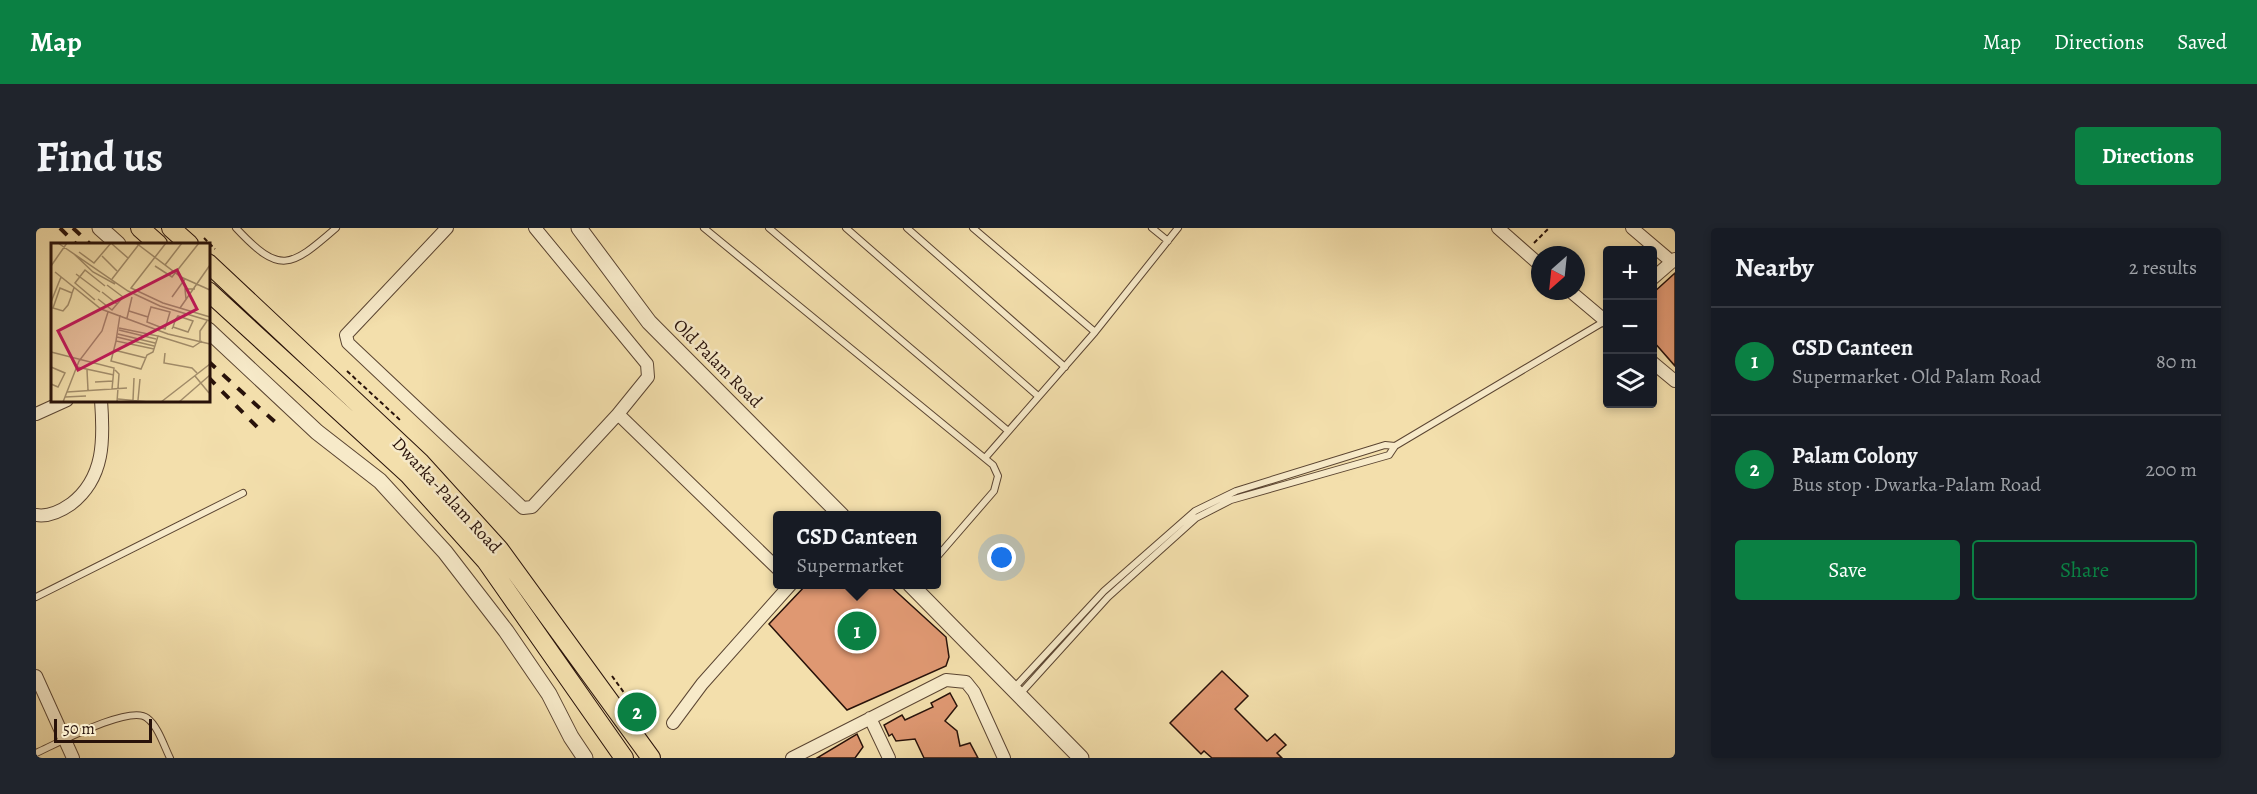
<!DOCTYPE html>
<meta charset="utf-8">
<style>
body{margin:0;font-family:Alegreya,serif;background:#20242c;color:#f1f3f6}
.controls{position:absolute;right:18px;top:18px;display:grid;overflow:hidden;border-radius:6px;box-shadow:0 3px 9px #0003}
.controls button{width:54px;height:54px;display:grid;place-items:center;padding:0;border:0;border-bottom:2px solid #363941;background:#171b24;color:#f1f3f6;font:30px sans-serif}
.compass{position:absolute;left:1495px;top:18px;width:54px;height:54px;border-radius:50%;background:#171b24;box-shadow:0 3px 9px #0003;rotate:207deg}
.scale{position:absolute;left:18px;bottom:15px;width:98px;box-sizing:border-box;padding-left:6px;border:3px solid #28120a;border-top:0;font-size:16px;line-height:21px;white-space:nowrap;color:#28120a;-webkit-text-stroke:4px #f7eac9;paint-order:stroke}
.you{position:absolute;left:966px;top:330px;width:21px;height:21px;margin:-15px;border:4px solid #fff;border-radius:50%;background:#1a73e8;box-shadow:0 0 0 9px #1a73e833}
.badge{display:grid;place-items:center;width:39px;height:39px;border-radius:50%;background:#0b8043;color:#fff;font-size:20px;font-weight:700}
.pin{position:absolute;translate:-50% -50%;border:3px solid #fff;box-shadow:0 2px 6px #0006}
.popup{position:absolute;left:737px;top:283px;width:168px;height:78px;box-sizing:border-box;display:grid;place-content:center;border-radius:6px;background:#171b24;filter:drop-shadow(0 2px 4px #0005);font-size:20px;white-space:nowrap;color:#9ea1a6}
.popup b{font-size:22px;color:#f1f3f6}
.popup::after{content:'';position:absolute;left:50%;top:100%;margin-left:-12px;border:12px solid transparent;border-top-color:#171b24}
.list{margin:0;padding:0;list-style:none}
h2{display:flex;justify-content:space-between;align-items:center;height:78px;margin:0;padding:0 24px;font-size:26px}
h2 small{font-size:20px;font-weight:400;color:#9ea1a6}
.list li{display:grid;grid-template-columns:39px 1fr auto;gap:18px;align-items:center;box-sizing:border-box;height:108px;padding:0 24px;border-top:2px solid #363941}
.list b{display:block;font-size:22px;white-space:nowrap}
.list p{margin:0;font-size:20px;white-space:nowrap;color:#9ea1a6}
.list em{font-size:20px;font-style:normal;color:#9ea1a6}
.actions{display:flex;gap:12px;padding:18px 24px}
.actions a{flex:1;padding:14px 0;border:2px solid #0b8043;border-radius:6px;text-align:center;font-size:21px;color:#0b8043}
.actions .main{background:#0b8043;color:#fff}
.icon{flex:none;width:33px;height:33px;fill:none;stroke:currentColor;stroke-width:2;stroke-linecap:round;stroke-linejoin:round}
.map{position:relative;flex:none;width:1639px;height:530px;overflow:hidden;border-radius:6px}
header{display:flex;align-items:center;gap:36px;box-sizing:border-box;height:84px;padding:0 30px;background:#0b8043;color:#fff}
header strong{font-size:28px}
nav{display:flex;gap:33px;margin-inline-start:auto;font-size:21px}
.intro{display:flex;align-items:center;justify-content:space-between;box-sizing:border-box;height:144px;padding:0 36px}
h1{margin:0;font-size:42px}
.button{padding:15px 27px;border-radius:6px;background:#0b8043;color:#fff;font-size:21px;font-weight:700}
main{display:flex;gap:36px;padding:0 36px}
aside{flex:1;background:#171b24;border-radius:6px;box-shadow:0 3px 9px #0003}
.map>svg:first-child{display:block}
.building{fill:#df9872;stroke:#28120a;stroke-width:1.5}
.lines{fill:none;stroke-linecap:round;stroke-linejoin:round}
.service-casing{stroke:#5b4532;stroke-width:8}
.minor-casing{stroke:#5b4532;stroke-width:14}
.tertiary-casing{stroke:#5b4532;stroke-width:17}
.primary-casing{stroke:#28120a;stroke-width:20}
.path{stroke:#28120a;stroke-width:2;stroke-dasharray:4.5 3;stroke-linecap:butt}
.service{stroke:#f7eac9;stroke-width:6}
.minor{stroke:#f7eac9;stroke-width:12}
.tertiary{stroke:#f7eac9;stroke-width:15}
.primary{stroke:#f3dfac;stroke-width:18}
.rail{stroke:#28120a;stroke-width:4;stroke-dasharray:10 10;stroke-linecap:butt}
.labels{text-anchor:middle;dominant-baseline:central;stroke-width:5;stroke-linejoin:round;paint-order:stroke}
.street-label{font-size:18px;fill:#28120a;stroke:#f7eac9}
.inset-road{fill:none;stroke:#a28d6b;stroke-width:1.5}
.view{fill:#c2185b;fill-opacity:0.15;stroke:#c2185b;stroke-width:3}
.inset-edge{fill:none;stroke:#28120a;stroke-width:3}
</style>
<header>
<strong>Map</strong>
<nav><a>Map</a><a>Directions</a><a>Saved</a></nav>
</header>
<div class="intro"><h1>Find us</h1><a class="button">Directions</a></div>
<main>
<div class="map">
<svg width="1639" height="530" viewBox="0 0 1639 530">
<rect width="100%" height="100%" fill="#f3dfac"/>
<filter id="stains"><feTurbulence type="fractalNoise" baseFrequency=".00333" numOctaves="4"/><feColorMatrix values="0 0 0 0 .2 0 0 0 0 .09 0 0 0 0 .02 0 0 0 .5 -.17"/></filter>
<radialGradient id="worn" r=".72"><stop offset=".6" stop-color="#630" stop-opacity="0"/><stop offset="1" stop-color="#630" stop-opacity=".3"/></radialGradient>
<path class="building" d="M1639,45V138L1617,113V65Z
M770,357H853L910,409L913,429L910,438L811,482L733,396Z
M1186,443L1212,468L1199,481L1231,513L1239,506L1250,517L1241,525L1246,530H1176L1168,523L1165,526L1134,495Z
M914,465L921,478L909,493L921,503L924,518L934,515L942,530H888L879,511L860,513L856,506L853,508L848,497L866,487L869,492L897,479L895,475Z
M821,506L827,519L819,530H781Z"/>
<g class="lines">
<defs>
<path id="service" d="M200,0C244,47 254,40 300,0
M668,0L957,237L962,248L958,263L900,330
M733,0L971,202
M810,0L1002,168
M871,0L1029,139
M937,0L1059,104L949,230
M1116,0L1132,13
M1059,104L1142,0
M0,369L207,265
M978,460L1068,363L1159,283L1200,263L1349,217L1359,218
M984,466L1072,369L1160,290L1195,272L1353,227L1359,218L1569,93
M0,525C20,516 95,476 111,490C122,498 128,518 134,530"/>
<path id="minor" d="M411,0L310,107L312,115L487,280L496,279L582,186L742,341
M499,0L611,136L612,149L582,186
M1462,0L1504,37
M1596,0L1636,34
M1616,51L1639,31
M1534,63L1572,95
M1616,134L1639,153
M0,186L31,172
M0,287C12,289 25,283 35,276C69,250 68,211 65,172
M0,448L37,530
M834,490L853,530
M637,495L666,456L755,356
M756,530L910,452L930,454L938,464L968,530"/>
<path id="tertiary" d="M64,0L82,16
M543,0L613,94L806,288
M172,102L281,204L344,253L409,324L470,403L513,466L535,509L549,530
M874,356L1045,530"/>
<path id="primary" d="M104,0L122,16
M135,0L153,16
M172,35L384,234L463,321L615,530
M172,63L372,246L450,333L588,530"/>
</defs>
<use href="#service" class="service-casing"/>
<use href="#minor" class="minor-casing"/>
<use href="#tertiary" class="tertiary-casing"/>
<use href="#primary" class="primary-casing"/>
<path class="path" d="M168,10L179,21
M1498,15L1513,0
M311,143L364,192
M576,448L615,502"/>
<use href="#service" class="service"/>
<use href="#minor" class="minor"/>
<use href="#tertiary" class="tertiary"/>
<use href="#primary" class="primary"/>
<path class="rail" d="M24,0L40,16
M37,0L54,16
M172,133L239,194
M172,149L224,202"/>
</g>
<g class="labels">
<g class="street-label">
<text transform="translate(682 135) rotate(45)">Old Palam Road</text>
<text transform="translate(411 267) rotate(47)">Dwarka-Palam Road</text>
</g>
</g>
<g transform="translate(15 15)">
<rect width="159" height="159" fill="#f3dfac"/>
<path class="inset-road" d="M7,0L77,48L109,63L159,78M85,0L130,34L159,47M115,0L80,45L112,60L159,74M61,1L77,15M28,9L43,20L60,0M23,11L42,29L64,41M51,13L66,28M114,22L131,0M0,23L16,0M104,23L121,34L148,0M4,29L50,66L117,91L159,101M25,31L49,49M61,36L89,0M51,49L66,61M21,50L9,45L2,65L12,68L17,62L20,54L21,50L23,45M121,54L134,36M47,56L61,67L72,54L56,42M135,56L134,46H144M44,57L24,40L34,27L54,43M0,59L10,34M129,65L159,22M78,68L97,74L100,64L119,69L114,86L96,79L97,74M69,72L65,98L103,106M76,75L81,54M121,86L122,84L124,78L125,76L127,73L142,78L137,89L122,84M68,87L105,96M67,91L104,100M107,93L142,104L151,98M66,94L103,103M65,98L60,118L90,126L96,112L102,109L107,93L68,85M149,98V88L156,78M63,107L95,115M0,109L63,125L61,146M114,110L113,120L141,125L146,130M0,124L14,130L7,144L0,141M26,124L63,132M36,127L37,147M64,127L68,131L66,159M144,133L158,150M44,139L62,138M16,149L76,145M14,154L35,153M67,156L98,159M82,157L83,135M87,157L89,136M12,159L28,118L51,88L57,69M110,159L159,121M128,159L159,132"/>
<path class="view" d="M126,27L146,66L27,127L7,88Z"/>
<rect width="159" height="159" class="inset-edge"/>
</g>
<rect width="100%" height="100%" filter="url(#stains)"/>
<rect width="100%" height="100%" fill="url(#worn)"/>
</svg>
<div class="controls">
<button>+</button>
<button>−</button>
<button><svg class="icon" aria-label="layers" viewBox="0 0 24 24"><path d="M12 4l9 5-9 5-9-5zM3 14l9 5 9-5"/></svg></button>
</div>
<svg class="compass" viewBox="-18 -18 36 36"><path d="M0-13l5 13h-10z" fill="#e53935"/><path d="M0 13l5-13h-10z" fill="#9ea1a6"/></svg>
<div class="scale">50 m</div>
<div class="you"></div>
<div class="pin badge" style="left:821px;top:403px">1</div>
<div class="popup"><b>CSD Canteen</b>Supermarket</div>
<div class="pin badge" style="left:601px;top:484px">2</div>
</div>
<aside>
<h2>Nearby<small>2 results</small></h2>
<ul class="list">
<li><span class="badge">1</span><div><b>CSD Canteen</b><p>Supermarket · Old Palam Road</p></div><em>80 m</em></li>
<li><span class="badge">2</span><div><b>Palam Colony</b><p>Bus stop · Dwarka-Palam Road</p></div><em>200 m</em></li>
</ul>
<div class="actions"><a class="main">Save</a><a>Share</a></div>
</aside>
</main>
